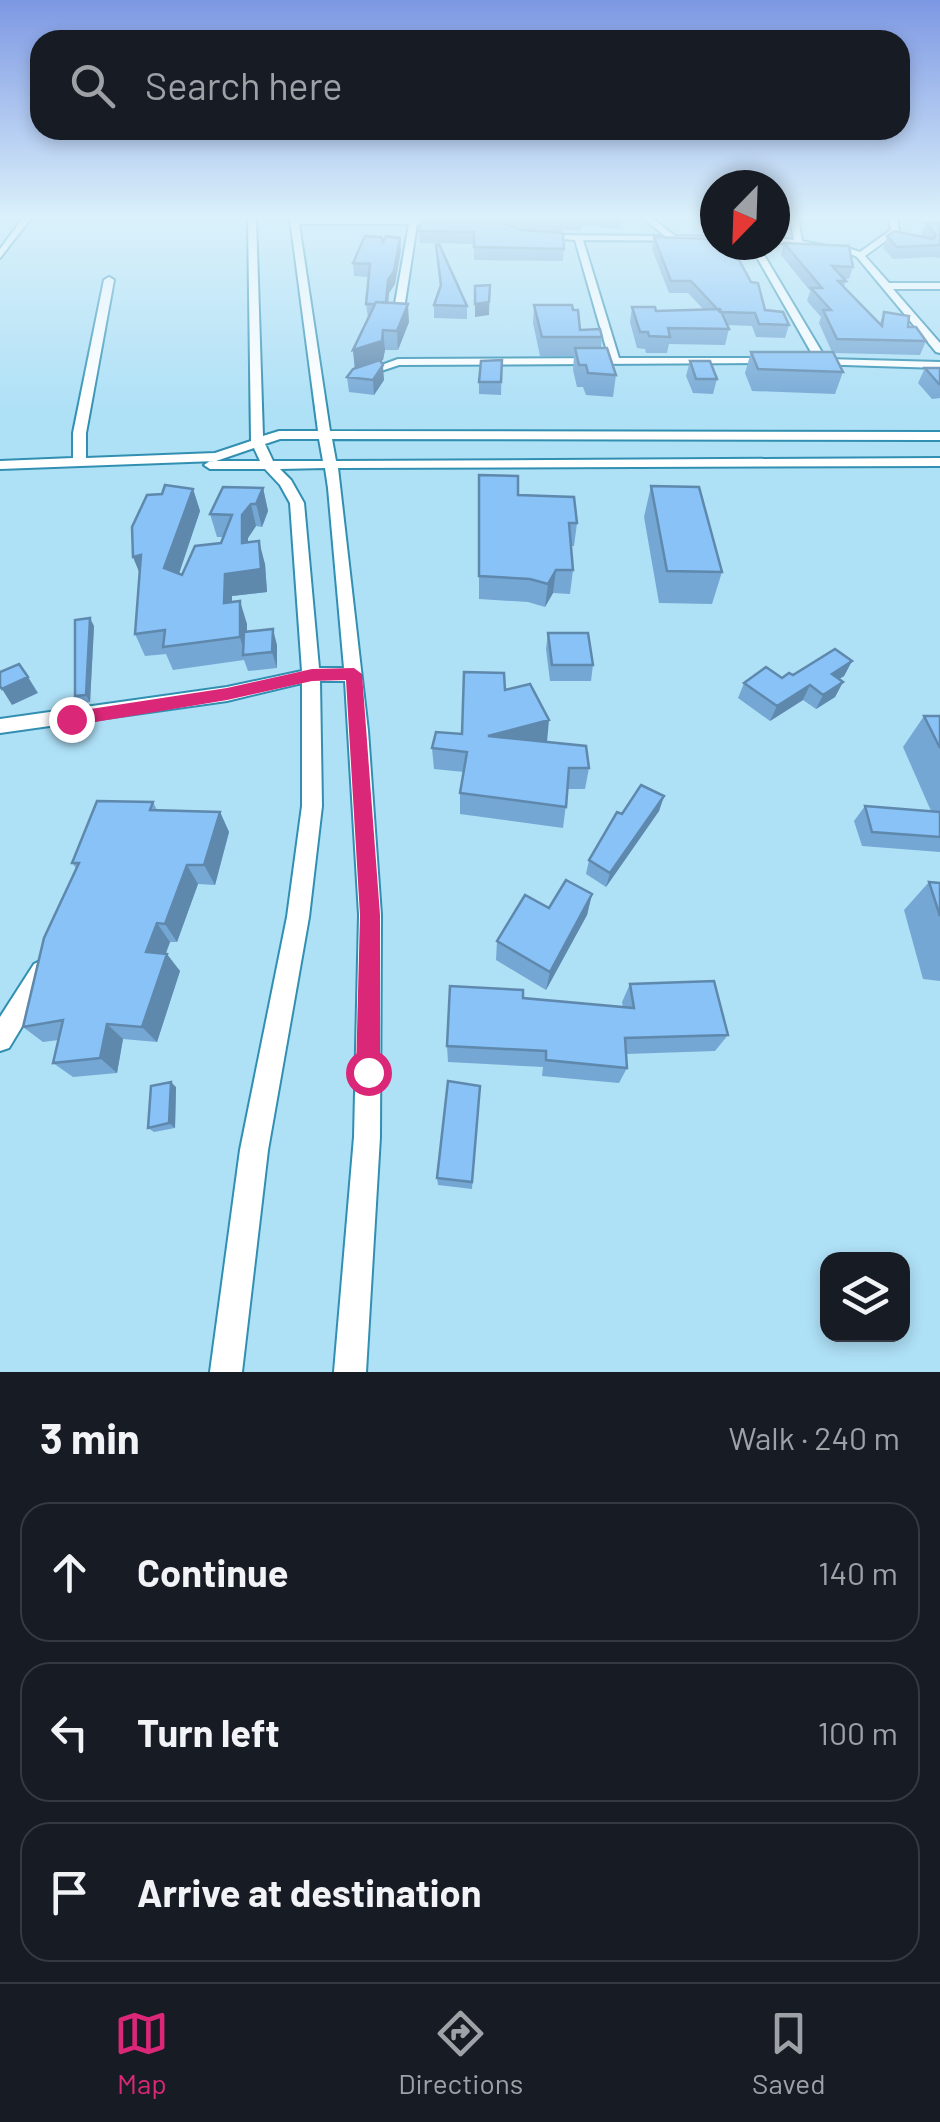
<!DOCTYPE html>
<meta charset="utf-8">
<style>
body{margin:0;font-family:Barlow,sans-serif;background:#20242c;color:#f1f3f6}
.controls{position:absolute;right:30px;bottom:30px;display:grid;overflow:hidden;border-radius:20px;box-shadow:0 5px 15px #0003}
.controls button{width:90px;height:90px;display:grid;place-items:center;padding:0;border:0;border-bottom:2px solid #363941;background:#171b24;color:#f1f3f6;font:50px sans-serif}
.compass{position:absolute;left:700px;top:170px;width:90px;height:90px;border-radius:50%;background:#171b24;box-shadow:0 5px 15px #0003;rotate:203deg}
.stop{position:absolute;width:30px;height:30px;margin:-22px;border:8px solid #db2777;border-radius:50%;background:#fff}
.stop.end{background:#db2777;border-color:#fff;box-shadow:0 2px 10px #0008}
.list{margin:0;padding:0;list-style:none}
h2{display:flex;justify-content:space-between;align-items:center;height:130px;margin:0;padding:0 40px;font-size:42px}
h2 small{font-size:32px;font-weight:400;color:#9ea1a6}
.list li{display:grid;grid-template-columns:65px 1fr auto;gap:30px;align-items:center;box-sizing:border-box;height:140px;margin:0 20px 20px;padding:0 20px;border:2px solid #363941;border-radius:30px}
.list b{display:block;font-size:38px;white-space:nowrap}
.list em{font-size:32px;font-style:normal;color:#9ea1a6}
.icon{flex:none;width:55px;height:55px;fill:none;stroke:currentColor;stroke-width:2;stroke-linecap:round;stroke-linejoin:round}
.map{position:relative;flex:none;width:940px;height:1372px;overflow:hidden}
.search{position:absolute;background:#171b24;box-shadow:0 5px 15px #0003;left:30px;right:30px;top:30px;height:110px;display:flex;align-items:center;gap:25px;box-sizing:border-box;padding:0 35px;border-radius:30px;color:#9ea1a6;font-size:38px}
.sheet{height:610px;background:#171b24}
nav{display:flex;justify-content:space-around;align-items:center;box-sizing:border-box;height:140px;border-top:2px solid #363941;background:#171b24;font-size:28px;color:#9ea1a6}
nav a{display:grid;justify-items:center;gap:5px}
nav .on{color:#db2777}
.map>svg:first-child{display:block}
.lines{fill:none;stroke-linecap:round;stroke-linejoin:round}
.minor-casing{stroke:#318fb1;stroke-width:4}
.minor{fill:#fff;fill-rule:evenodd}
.wall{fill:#75a7d4}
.shaded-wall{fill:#5f88ad}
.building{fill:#88c2f7;stroke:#5f88ad;stroke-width:2.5}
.route{fill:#db2777}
</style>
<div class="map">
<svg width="940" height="1372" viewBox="0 0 940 1372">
<rect width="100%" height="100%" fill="#aee0f6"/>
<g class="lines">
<defs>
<path id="minor" d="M23,218H31L0,258V249Z
M248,218H256L263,436L279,431H318L290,218H416L446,221L417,224L404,309L399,312L394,309L409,224H299L330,431L940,432V440L332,439L336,461L940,458V466L338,468L368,731L381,915L380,1137L366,1372H334L354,1137L359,915L345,681H320L322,806L309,917L268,1150L242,1372H210L240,1150L287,917L302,806V683L227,701L0,733V719L227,687L302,671L290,503L280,485L265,469H210L204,465L210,461H260L254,448L216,461L0,469V461L73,458V433L104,280L109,277L114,280L86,433V458L215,453L251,441ZM280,439H319L323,461H273L265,444ZM325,468L328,488L344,668H319L304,503L291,480L280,469Z
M643,218H652L675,236L715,237V241L583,240L619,358H770L774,359V363L399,365L363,377L357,374L398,359L609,358L575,240L537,237L541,235L665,236Z
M790,218H798L802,241L840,249L836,252L775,242V238L794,240Z
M889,218H897L899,231L865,256L889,283H940V289H893L940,343V353L936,352L857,257L847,252L851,249L860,252L891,230Z
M750,245H758L826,359L940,362V368L812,364L811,362L815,359Z
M42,960L50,964L54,972L50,980L9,1048L0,1051V1017L34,964Z"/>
</defs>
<use href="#minor" class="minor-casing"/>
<use href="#minor" class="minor"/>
</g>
<path class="wall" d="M492,218H622L620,229L583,225L579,231L562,229L564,249L563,261L474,260V244L420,243L419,231L522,230L546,232L524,229Z
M680,218H702L700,221Z
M930,218H940V258L933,257L893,259L883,248L887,236L923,237L921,235L926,223H936Z
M654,237L789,325L785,338L756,337L752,326L727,325L729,329L725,345L669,344L667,353H646L645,349L637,348L630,322L632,307L656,311L704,310L688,293H669L652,249Z
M400,238L401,250L395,284L389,293L388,303L409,322L398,350H385L383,360L380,361L384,380L374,395L349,392L347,377L355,369L353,350L368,318L366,304L368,277L354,276L353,263L383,242Z
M784,243L853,267L849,279H844L846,281L844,287L880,323L884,312L908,327L926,341L920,355L834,353L843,372L835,394L752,391L745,373L751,352H832L819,323L821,317L807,301L810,291L781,255Z
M436,245L467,306V319L434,318V305L440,288Z
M534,305L573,310L580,330L602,337L601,348L616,375L613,397L586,395L583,387H577L573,370L574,356H540L533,323Z
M502,360L501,395L479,394V382Z
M690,361L717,379L713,394L693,393L686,376Z
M925,368H940V398L932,399L918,383Z
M479,475L577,523L574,546H571L573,570L570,594L553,593L545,607L528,602L479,599Z
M651,486L722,572L712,604L659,603L644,517Z
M263,488L268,511L262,527L256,526L248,538V542L265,564L267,592L232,596V602L247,624V632L277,645V668L248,671L244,660L173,670L166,654L145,656L135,634L140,573L133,557L162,494L193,489L200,511L179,574L182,575L221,543L224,537H217L210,514Z
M94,626L90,702L80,704L75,696Z
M548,633L593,665L591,681H550L546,649Z
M852,661L844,676L839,679L843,682L835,697L816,709L803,700L770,721L738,698L744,683L782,678Z
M505,690L547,742L589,768L585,789H568L563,828L460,814V793L464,772L434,769L432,748L462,734Z
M924,716H940V852L862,846L854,821L865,806L931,811L903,747Z
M664,796L659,811L606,887L586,874L589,860L622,814Z
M153,802L157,810L220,812L229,832L215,885L198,884L177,942H170L165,954L180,971L157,1042L123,1039L117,1073L73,1077L53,1063L59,1040L43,1042L23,1027L76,868L72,863Z
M929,882L940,883V981L923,979L904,910Z
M592,894L587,915L546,990L496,960L497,941L549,908Z
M630,984L728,1035L715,1051L626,1054L627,1068L619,1083L542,1076L543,1067L448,1062L447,1046L523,998L623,1007L622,1002Z
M480,1086L472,1189L438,1185L437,1178Z
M176,1087L175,1128L154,1132L148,1128Z"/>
<path class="shaded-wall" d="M580,218H584L583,225L579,231Z
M400,238L401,250L395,284L389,293L387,318L388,280Z
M490,285L489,315L475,317V304Z
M408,304L409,322L398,350L397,331Z
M383,330L385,350L383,360L355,370L353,350Z
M383,365L384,380L374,395L373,380Z
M263,488L268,511L262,527L256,504Z
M193,489L200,511L173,591L164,568Z
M251,504L256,526L248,538V566L242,543V515Z
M259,541L265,564L267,592L232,596L231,626L224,603L225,574Z
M141,555L142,579L133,557Z
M556,570L553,593L545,607L548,584Z
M240,601L247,624V655H245L240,637Z
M90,618L94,626L90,702L86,695Z
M273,629L277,645V668L272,652Z
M852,661L844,676L824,689L832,674Z
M28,677L38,693L12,705L2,689Z
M843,682L835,697L816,709L823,695Z
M810,685L803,700L770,721L777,706Z
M549,720L547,742L488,736Z
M664,796L659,811L606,887L610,873Z
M220,812L229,832L215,885L204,865Z
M187,865L198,884L177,942L165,924Z
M592,894L587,915L546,990L550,972Z
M157,923L170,942L160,970L146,952Z
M167,954L180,971L157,1042L142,1027Z
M107,1024L123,1039L117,1073L100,1058Z
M171,1082L176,1087L175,1128L169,1123Z"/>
<path class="building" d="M423,218H487L522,230L563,233L564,249L474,247V232L419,231Z
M531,218H562V222Z
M926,223H940V245L897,247L887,236L894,231L933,239L936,235Z
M365,236L381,237L383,242L386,236L400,238L394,271L388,280L386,303L376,302L375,304H366L370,264L353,263Z
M654,237L715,239V245H731L751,282L758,283L765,310L783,312L789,325L759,324L755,313L720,312L691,281H671Z
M784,243L849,246L853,267L832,266L846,281H838L882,326L884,312L909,316L908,327H916L926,341L837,339L823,310H831L811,288H822Z
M439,244L467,306L434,305L441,285L436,245Z
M490,285L489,302L475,304V286Z
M376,302L408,304L397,331L383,330L382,341L353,350Z
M534,305H572L573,310H578L580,330L600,329L602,337H542Z
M632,307H655L656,311L720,309L729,329L668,328L670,337L649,336L648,332H640Z
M575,348H607L616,375L588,373L586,365H579Z
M751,352H833L843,372L758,369Z
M380,360L383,365L373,380L347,377L353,369Z
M502,360L501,382H479L481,361Z
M690,361H710L717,379H696Z
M925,368H940V384H939Z
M479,475L518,476V495L574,497L577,523H569L573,570H556L548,584L530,579L479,576Z
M165,485L193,489L164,568L182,575L195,546L221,543L232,515L210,514L223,487L263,488L256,504H251L242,515V543L259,541L261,569L225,574L224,603L240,601V637L163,647L165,630L135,634L141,555L133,557L132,527L147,495L162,494Z
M651,486L699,487L722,572L667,571Z
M90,618L86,695L75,696V620Z
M273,629L272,652L243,655L244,632Z
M548,633H588L593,665H552Z
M835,649L852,661L832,674L843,682L823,695L810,685L777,706L744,683L766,667L782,678L789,673L793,675Z
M19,664L28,677L2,689L0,686V672Z
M464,672L504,673L505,690L530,684L549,720L488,736L586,746L589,768H569L566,807L460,793L467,752L432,748L436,732L462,734Z
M924,716H940V748Z
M641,785L664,796L610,873L589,860L617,812L622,814Z
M97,801L153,802L150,810L220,812L204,865H187L165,924L157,923L146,952L167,954L142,1027L107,1024L100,1058L53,1063L63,1020L23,1027L44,938L79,863H72Z
M865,806L940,812V837L872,832Z
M566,880L592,894L550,972L497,941L525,895L549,908Z
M929,882L940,883V916Z
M714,981L728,1035L625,1038L627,1068L546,1060V1051L447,1046L450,986L523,990V998L634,1008L630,984Z
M448,1081L480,1086L472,1182L437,1178Z
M171,1082L169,1123L148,1128L151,1086Z"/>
<linearGradient id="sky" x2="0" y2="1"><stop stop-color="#7d98e3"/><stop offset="0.53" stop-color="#dbf1fb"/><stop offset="1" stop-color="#dbf1fb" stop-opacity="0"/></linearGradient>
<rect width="940" height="410" fill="url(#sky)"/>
<path class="route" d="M354,668L362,674L380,915V1072L377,1081L368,1084L360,1081L356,1072L360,915L346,680L312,681L227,700L71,726L62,719L71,712L227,688L312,669Z"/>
</svg>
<div class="controls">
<button><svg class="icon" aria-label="layers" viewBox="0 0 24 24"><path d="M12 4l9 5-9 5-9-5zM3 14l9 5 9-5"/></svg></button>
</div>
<svg class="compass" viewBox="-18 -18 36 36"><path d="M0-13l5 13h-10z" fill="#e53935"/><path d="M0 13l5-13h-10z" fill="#9ea1a6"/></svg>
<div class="stop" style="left:368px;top:1072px"></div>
<div class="stop end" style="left:71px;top:719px"></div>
<div class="search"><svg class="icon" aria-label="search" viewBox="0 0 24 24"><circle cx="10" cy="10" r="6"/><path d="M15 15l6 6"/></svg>Search here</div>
</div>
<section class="sheet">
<h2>3 min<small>Walk · 240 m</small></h2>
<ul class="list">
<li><svg class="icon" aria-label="ahead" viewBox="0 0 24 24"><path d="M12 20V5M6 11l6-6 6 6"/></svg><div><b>Continue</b></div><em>140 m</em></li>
<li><svg class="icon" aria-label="left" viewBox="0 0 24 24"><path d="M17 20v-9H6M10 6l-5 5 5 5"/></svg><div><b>Turn left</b></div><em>100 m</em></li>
<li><svg class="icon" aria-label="arrive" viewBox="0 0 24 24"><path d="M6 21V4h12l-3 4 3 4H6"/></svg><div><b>Arrive at destination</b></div></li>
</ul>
</section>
<nav>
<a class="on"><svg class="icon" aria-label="map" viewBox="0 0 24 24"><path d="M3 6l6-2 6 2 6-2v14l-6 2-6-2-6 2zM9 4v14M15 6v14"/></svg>Map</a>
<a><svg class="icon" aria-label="directions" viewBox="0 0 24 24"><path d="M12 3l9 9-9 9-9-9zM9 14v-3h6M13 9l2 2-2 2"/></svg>Directions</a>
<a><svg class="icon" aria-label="saved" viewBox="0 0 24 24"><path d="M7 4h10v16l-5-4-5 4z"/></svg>Saved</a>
</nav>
